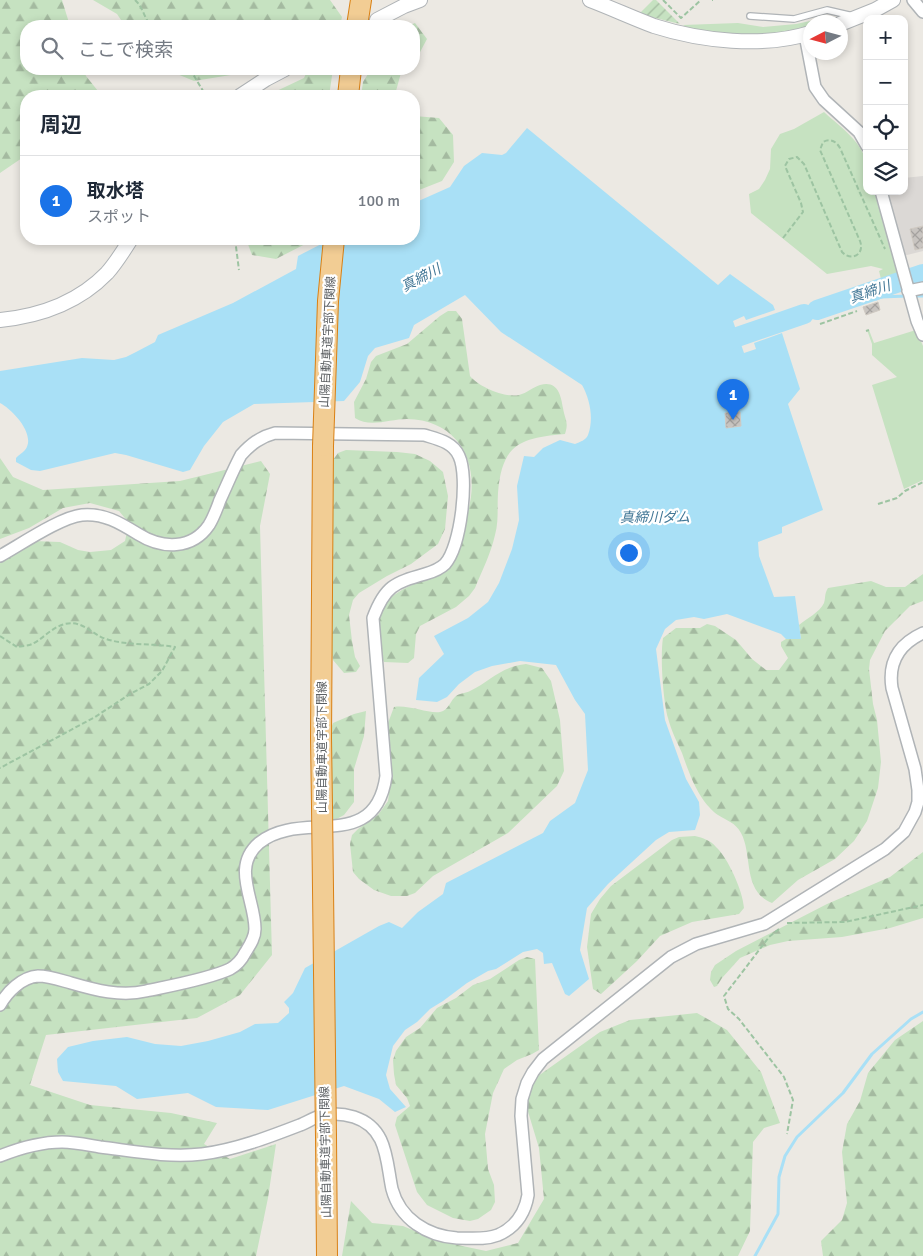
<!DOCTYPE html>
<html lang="ja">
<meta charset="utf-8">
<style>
body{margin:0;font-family:Signika,"Noto Sans JP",sans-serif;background:#f6f6f7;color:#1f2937}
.controls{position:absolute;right:15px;top:15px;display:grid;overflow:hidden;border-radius:10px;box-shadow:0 2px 8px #0003}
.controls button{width:45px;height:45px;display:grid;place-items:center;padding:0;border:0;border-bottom:1px solid #e0e1e3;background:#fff;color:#1f2937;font:25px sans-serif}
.compass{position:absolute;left:803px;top:15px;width:45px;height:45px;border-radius:50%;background:#fff;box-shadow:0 2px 8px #0003;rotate:264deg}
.you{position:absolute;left:628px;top:552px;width:18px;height:18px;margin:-12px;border:4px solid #fff;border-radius:50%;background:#1a73e8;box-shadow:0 0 0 8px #1a73e833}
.badge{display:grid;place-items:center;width:32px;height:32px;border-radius:50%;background:#1a73e8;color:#fff;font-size:16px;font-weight:700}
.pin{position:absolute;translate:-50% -41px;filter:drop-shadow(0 1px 2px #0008)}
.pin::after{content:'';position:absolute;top:26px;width:18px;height:15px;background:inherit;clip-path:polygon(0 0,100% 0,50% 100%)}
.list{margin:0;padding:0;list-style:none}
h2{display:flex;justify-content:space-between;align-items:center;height:65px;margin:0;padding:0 20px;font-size:21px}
h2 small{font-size:16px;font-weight:400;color:#747a83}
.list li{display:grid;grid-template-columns:32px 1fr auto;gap:15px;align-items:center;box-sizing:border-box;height:90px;padding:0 20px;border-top:1px solid #e0e1e3}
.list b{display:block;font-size:19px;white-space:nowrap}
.list p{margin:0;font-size:16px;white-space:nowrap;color:#747a83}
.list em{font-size:16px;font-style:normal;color:#747a83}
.icon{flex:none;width:28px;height:28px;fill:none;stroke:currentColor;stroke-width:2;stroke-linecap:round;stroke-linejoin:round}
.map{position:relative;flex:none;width:923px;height:1256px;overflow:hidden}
.search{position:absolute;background:#fff;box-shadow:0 2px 8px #0003;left:20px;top:20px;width:400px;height:55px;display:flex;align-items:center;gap:12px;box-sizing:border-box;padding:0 18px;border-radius:20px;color:#747a83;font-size:19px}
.panel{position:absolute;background:#fff;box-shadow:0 2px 8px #0003;left:20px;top:90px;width:400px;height:155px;border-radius:20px}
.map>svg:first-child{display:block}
.industrial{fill:#dbd8d5}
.grass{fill:#c6e2c1}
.forest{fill:url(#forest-firs)}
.garden{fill:url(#garden-furrows)}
.water{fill:#a9e0f6}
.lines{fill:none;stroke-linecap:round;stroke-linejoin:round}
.stream{stroke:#a9e0f6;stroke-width:3}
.river{stroke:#a9e0f6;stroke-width:20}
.building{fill:url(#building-cross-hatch);stroke:#d0cac2}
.service-casing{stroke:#b0b4b7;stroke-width:8}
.minor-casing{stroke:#b0b4b7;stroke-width:14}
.tertiary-casing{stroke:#b0b4b7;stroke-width:16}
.motorway-casing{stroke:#da8115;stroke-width:22}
.path{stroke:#9dc4a2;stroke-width:2;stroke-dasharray:5 2.5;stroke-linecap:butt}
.service{stroke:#fff;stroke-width:5.5}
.minor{stroke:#fff;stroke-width:11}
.tertiary{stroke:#fff;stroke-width:14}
.motorway{stroke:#f2cd94;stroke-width:20}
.motorway-bridge-casing{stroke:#da8115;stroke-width:22;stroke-linecap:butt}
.motorway-bridge{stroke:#f2cd94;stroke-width:20}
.labels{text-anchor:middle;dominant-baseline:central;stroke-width:4.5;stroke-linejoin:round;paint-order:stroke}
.street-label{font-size:12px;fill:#5b5f62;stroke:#fff}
.water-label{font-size:14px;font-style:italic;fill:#427796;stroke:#fff}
</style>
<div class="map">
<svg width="923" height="1256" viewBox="0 0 923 1256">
<defs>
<pattern id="forest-firs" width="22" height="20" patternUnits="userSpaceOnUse" patternTransform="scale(1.25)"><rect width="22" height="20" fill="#c6e2c1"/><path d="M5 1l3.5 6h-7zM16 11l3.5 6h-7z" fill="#a4baa0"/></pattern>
<pattern id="garden-furrows" width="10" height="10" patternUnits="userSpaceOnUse" patternTransform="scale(1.25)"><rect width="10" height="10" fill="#c6e2c1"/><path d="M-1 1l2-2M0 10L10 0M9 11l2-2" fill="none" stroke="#a4baa0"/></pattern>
<pattern id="building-cross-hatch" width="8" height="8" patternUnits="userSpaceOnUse" patternTransform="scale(1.25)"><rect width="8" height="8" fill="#c8c4c0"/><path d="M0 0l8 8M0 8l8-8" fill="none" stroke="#a5a29f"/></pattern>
</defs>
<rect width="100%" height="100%" fill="#ece9e3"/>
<path class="industrial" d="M923,176V251L899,257L881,191H904V178Z"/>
<path class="grass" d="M824,18H834L841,22H810V31L768,38L693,31L683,25L738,23L763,27L796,24Z
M824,112C841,128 864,142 867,167C868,175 867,183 867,191H874L899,273L881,279L879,271L883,269L871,266L827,274L751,213L749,194L759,189L765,180L770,169L771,149L780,134L794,129Z
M867,330H869L874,343L916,330L923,346V480L904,489L872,385L897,377L872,355V344Z"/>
<path class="forest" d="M0,0H62L70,26H26V69H83L86,76L102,96H26V158H22L0,173Z
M93,0H330L342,17L340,26H125L117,14Z
M415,23L427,39L419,54L414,59V26H408Z
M165,69H249L243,73L194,81Z
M308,69H333L329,96H266L304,78Z
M371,69H402L396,91L398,96H361L363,82Z
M414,116L439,118L453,135L454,162L442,181L414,192Z
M246,239H315L276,259L252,255Z
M448,311H456L462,319L470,376C479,387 505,398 519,395C527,393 533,387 540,385C558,380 561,396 563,408C565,420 569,422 565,434C521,438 502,443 498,493C497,507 499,521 495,535C491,553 482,571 475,588L469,596L456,607L420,626L416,634L414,658L408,663L384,662C379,653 380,645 379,635C379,625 379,614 385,605C394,589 427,579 443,572C452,552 463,532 468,511C481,465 460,420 407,419C390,419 370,428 355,418L354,402L366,379L371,362L376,356L407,344L440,316Z
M346,450L397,452L415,454L430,461L443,472L448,496L445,529L438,544L411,564L387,576L359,593L353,600L349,615L352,641L355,657L360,666L356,672L344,673L333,660L331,651L332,469L333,460L338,453Z
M0,458L13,477L43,490L180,481L261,461L270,474L260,526L272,955L240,995L197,1018L46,1035L30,1085L90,1105L171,1113L217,1123L204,1144L230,1159L276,1144L268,1198L256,1256H0V562L33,541L60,542L78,550L90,552L111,550L125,541L129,523L119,511L90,503L63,508L29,528L0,539Z
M923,574V601L910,606L885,631L870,660L869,669L873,704L877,720L881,762L878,788L867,821L854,841L835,859L798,880L772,903C742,891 753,855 741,833C735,822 727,821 718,815C713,812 708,806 704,801C694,787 688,770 682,753C677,742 671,730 668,718C663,700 660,656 663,638L676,628H700L707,624L715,626L736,640L752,659L766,670H779L788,658L781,646V642L786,639H801L799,625C806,619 820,612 824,603C826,596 824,595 828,588L871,581L886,587H905Z
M526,664L542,668L551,681L560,720L564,771L557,786L508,833L433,876L415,893L407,896H391L374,890L359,879L353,872L350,844L352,835L358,829L378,815L388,801L392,767L388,723L394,707C409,704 433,716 443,711C449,708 451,700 456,696C460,693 466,693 470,691C491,681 500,667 526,664Z
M366,711L364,736L354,769V802L344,815L333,821L331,820V729L333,723L354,714Z
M695,836C703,838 710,840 716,847C728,858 743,891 744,908L739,914L692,922L660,936L637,961L601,994L593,989L587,947L591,914L600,899L611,886L672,840L679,837Z
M923,852V918L890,928L842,937L788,941L770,945L740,958L722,978L717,986L714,987L710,980L711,972L715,965L736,951L827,904L890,877Z
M527,957L535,959L539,1050L532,1054L517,1060L504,1069L493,1093L485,1134L488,1169L494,1185L495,1202L491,1210L478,1219L470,1221L453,1218L427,1205L417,1192L395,1125L397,1117L410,1106L407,1098L396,1085L394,1074L393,1060L396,1051L406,1037L420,1028L437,1008L456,998L473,985L490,979L519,960Z
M697,1013L727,1030L761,1072L780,1123L764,1128L753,1142L750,1231L738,1256H342L351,1201L372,1223L403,1226L439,1241L486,1251L518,1243L544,1199L539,1148L523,1095L531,1081L600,1032L630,1020Z
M923,1021V1256H823L821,1241L842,1220L847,1203L842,1152L847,1124L860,1101L868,1073L895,1040Z"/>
<path class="garden" d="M653,0H656L680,24L639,14Z"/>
<path class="water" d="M527,128L718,285L730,274L773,305L775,310L746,320L744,316L733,321L744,353L756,349L754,343L782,333L800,389L788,404L823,510L782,527V533L758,542L759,556L774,597L795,596L801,639H786L781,634L727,614L704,619L694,617L676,620L665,629L656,649L665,720L686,779L699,802L700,815L695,830L669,832L656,840L608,884L587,908L580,950L589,979L569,996L565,994L552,963L544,964L543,953L537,949L523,952L496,969L488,971L467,983L443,1001L430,1009L417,1022L405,1030L393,1046L386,1075L390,1089L406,1107L395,1112L379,1099L344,1086L268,1110L216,1107L188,1093L137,1099L116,1086L63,1081L58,1072L57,1059L68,1047L93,1041L127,1037L155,1044L181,1046L208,1041L240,1032L255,1024L278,1023L289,1013V1008L284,1002L293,993L305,968L379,926L389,922L402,928L418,912L443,894L446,883L543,833L550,821L575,803L588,770L585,714L575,700L556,665L520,661L492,666L475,672L459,684L447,697L437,702L416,700L419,678L444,654L434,636L468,618L488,602L499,583L512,549L519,520L517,486L524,456L534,457L543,448L560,440L575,444C580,442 586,440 588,435C594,419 590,399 582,385L501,332L465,295L414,325L409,338L375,348L368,356L360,382L344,401L254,404L223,422L204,446L190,470L183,472L126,455L115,453L40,471L31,470L16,462V458C18,455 23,453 25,450C37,435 12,409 0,403V371L82,358L114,360L126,357L136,352L155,342L158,335L233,303L296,269L298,256L331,239H414V203L450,187L464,166L482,153L502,155L506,153Z"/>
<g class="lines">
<path class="stream" d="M873,291L876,299L881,297L907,296
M913,296H923
M755,1256L778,1214L779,1177L785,1156L797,1137L843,1093L872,1054L911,1019L923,1012"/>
<path class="river" d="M817,310L923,274
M714,345L804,314"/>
</g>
<path class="building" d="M923,226V248L915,250L910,229Z
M878,302L880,310L866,315L863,307Z
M740,412L741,426L726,428L725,413Z"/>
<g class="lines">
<defs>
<path id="service" d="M750,16L794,19L827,10L853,16"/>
<path id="minor" d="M913,0L923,12
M805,35L815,87L824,100L859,132L867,146
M881,191L917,321L923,335
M908,291L923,288
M0,556C20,545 61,517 82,515C104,513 120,523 138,534C162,549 192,550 209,525C214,517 217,508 220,500C227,485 233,470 241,455C251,444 260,437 275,433L424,435C437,439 453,442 459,456C469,477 461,546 445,564C440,569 432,572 425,574C394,583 385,586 373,618L386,776C375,855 301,808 259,843C231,867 255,900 255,929C255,938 250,945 245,953C242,959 237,965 230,969C209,979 169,986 146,991C121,997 95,990 71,983C60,980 49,976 38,976C22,977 7,992 0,1005
M0,1156C20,1148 41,1142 62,1142C75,1142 88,1145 100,1147C133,1151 168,1158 202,1154C235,1150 269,1137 300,1125C306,1123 313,1118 320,1116C331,1113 344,1114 354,1117C388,1128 386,1161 392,1189C400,1219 427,1236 457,1238C471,1238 485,1240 498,1235C516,1227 525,1213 528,1195L521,1116L522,1099L527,1083L533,1072L543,1059L671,957L696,944L764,924L885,849L904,832L915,812L918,802V790L915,769L892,688C888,662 899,644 923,633"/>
<path id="tertiary" d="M590,0C611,8 633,18 654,26C701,41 763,48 810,33
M377,20L404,6L420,0
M840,24L875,10L893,0
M240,96L266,79L285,69
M0,320C40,316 78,303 107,273C116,263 124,250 131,239"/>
<path id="motorway" d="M357,26L361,0
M348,96L351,69
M322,806L321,738L323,446
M326,1137L327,1256"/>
</defs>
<use href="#service" class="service-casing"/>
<use href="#minor" class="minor-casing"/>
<use href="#tertiary" class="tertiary-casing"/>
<use href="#motorway" class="motorway-casing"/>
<path class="path" d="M135,0C143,7 144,18 151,26
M663,0L681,18L701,0
M712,0H713
M190,69L206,96
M783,238L803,212L801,203L785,166L789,159L797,157L804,164L842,252C852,262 865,254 860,241L820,150L823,142C830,138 836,141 840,148L885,249
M235,239L239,270
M820,324L857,311
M866,331L869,330
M878,504L897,498L905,491L923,482
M0,636L17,647C21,646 28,646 32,644C43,639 52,627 65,624C83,620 91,634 106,639C128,646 152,643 175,647L162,671L149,684L130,694L95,717L0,768
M787,923L845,922L923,905
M779,929L769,937L724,996L728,1009L739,1019L784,1077L793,1100L787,1134"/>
<use href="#service" class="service"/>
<use href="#minor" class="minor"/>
<use href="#tertiary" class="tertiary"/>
<use href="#motorway" class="motorway"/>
<defs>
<path id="motorway-bridge" d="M323,446L328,301L334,239
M322,806L326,1137"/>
</defs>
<use href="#motorway-bridge" class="motorway-bridge-casing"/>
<use href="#motorway-bridge" class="motorway-bridge"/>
</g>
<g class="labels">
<g class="street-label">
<text transform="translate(328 342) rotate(-87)">山陽自動車道宇部下関線</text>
<text transform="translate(322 747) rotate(-90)">山陽自動車道宇部下関線</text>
<text transform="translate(326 1152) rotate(-91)">山陽自動車道宇部下関線</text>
</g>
<g class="water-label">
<text transform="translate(421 278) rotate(-28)">真締川</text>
<text transform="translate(870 292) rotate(-19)">真締川</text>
<text x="655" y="517">真締川ダム</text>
</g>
</g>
</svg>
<div class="controls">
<button>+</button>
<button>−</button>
<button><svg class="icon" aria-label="locate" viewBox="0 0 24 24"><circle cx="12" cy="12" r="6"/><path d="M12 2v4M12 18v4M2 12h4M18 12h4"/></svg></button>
<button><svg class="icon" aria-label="layers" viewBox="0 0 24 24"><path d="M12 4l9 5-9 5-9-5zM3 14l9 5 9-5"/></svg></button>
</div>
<svg class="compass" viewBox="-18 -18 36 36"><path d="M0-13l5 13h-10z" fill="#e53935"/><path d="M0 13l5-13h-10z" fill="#747a83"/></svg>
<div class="you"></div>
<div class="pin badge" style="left:733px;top:420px">1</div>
<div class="search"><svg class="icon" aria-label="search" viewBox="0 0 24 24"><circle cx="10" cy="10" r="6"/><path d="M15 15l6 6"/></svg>ここで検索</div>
<section class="panel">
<h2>周辺<small></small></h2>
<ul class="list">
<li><span class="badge">1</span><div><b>取水塔</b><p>スポット</p></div><em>100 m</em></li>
</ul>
</section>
</div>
